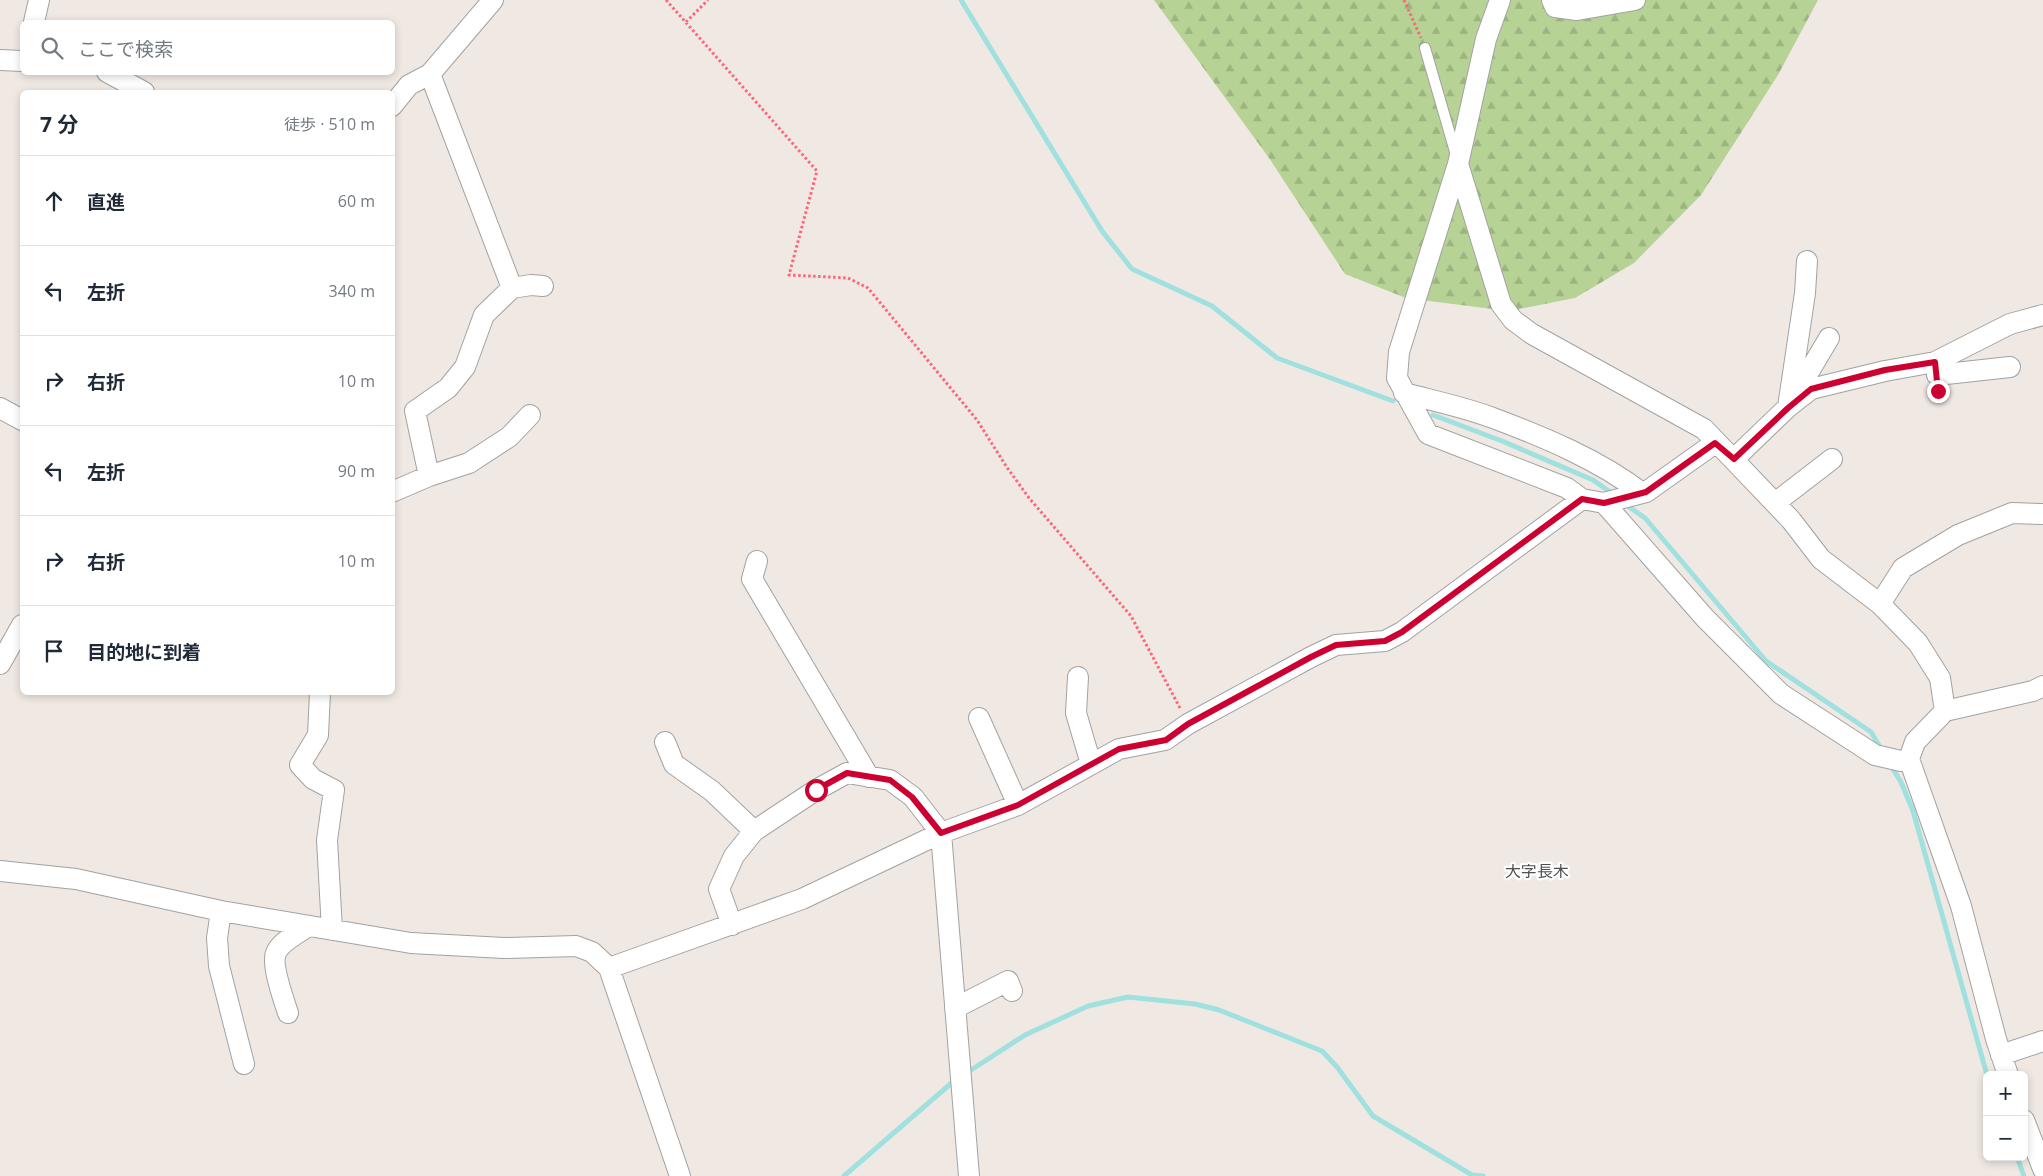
<!DOCTYPE html>
<html lang="ja">
<meta charset="utf-8">
<style>
body{margin:0;font-family:"Open Sans","Noto Sans JP",sans-serif;background:#f6f6f7;color:#1f2937}
.controls{position:absolute;right:15px;bottom:15px;display:grid;overflow:hidden;border-radius:8px;box-shadow:0 2px 8px #0003}
.controls button{width:45px;height:45px;display:grid;place-items:center;padding:0;border:0;border-bottom:1px solid #e0e1e3;background:#fff;color:#1f2937;font:25px sans-serif}
.stop{position:absolute;width:15px;height:15px;margin:-11px;border:4px solid #cc0031;border-radius:50%;background:#fff}
.stop.end{background:#cc0031;border-color:#fff;box-shadow:0 1px 5px #0008}
.list{margin:0;padding:0;list-style:none}
h2{display:flex;justify-content:space-between;align-items:center;height:65px;margin:0;padding:0 20px;font-size:21px}
h2 small{font-size:16px;font-weight:400;color:#747a83}
.list li{display:grid;grid-template-columns:32px 1fr auto;gap:15px;align-items:center;box-sizing:border-box;height:90px;padding:0 20px;border-top:1px solid #e0e1e3}
.list b{display:block;font-size:19px;white-space:nowrap}
.list em{font-size:16px;font-style:normal;color:#747a83}
.icon{flex:none;width:28px;height:28px;fill:none;stroke:currentColor;stroke-width:2;stroke-linecap:round;stroke-linejoin:round}
.map{position:relative;flex:none;width:2043px;height:1176px;overflow:hidden}
.search{position:absolute;background:#fff;box-shadow:0 2px 8px #0003;left:20px;top:20px;width:375px;height:55px;display:flex;align-items:center;gap:12px;box-sizing:border-box;padding:0 18px;border-radius:8px;color:#747a83;font-size:19px}
.panel{position:absolute;background:#fff;box-shadow:0 2px 8px #0003;left:20px;top:90px;width:375px;height:605px;border-radius:8px}
.map>svg:first-child{display:block}
.forest{fill:url(#forest-firs)}
.lines{fill:none;stroke-linecap:round;stroke-linejoin:round}
.stream{stroke:#a0e1e0;stroke-width:5}
.service-casing{stroke:#a2a2a2;stroke-width:12}
.minor-casing{stroke:#a2a2a2;stroke-width:22}
.path{stroke:#ff657a;stroke-width:3;stroke-dasharray:2.5 2.5;stroke-linecap:butt}
.service{stroke:#fff;stroke-width:10}
.minor{stroke:#fff;stroke-width:20}
.route{stroke:#cc0031;stroke-width:6}
.labels{text-anchor:middle;dominant-baseline:central;stroke-width:4.5;stroke-linejoin:round;paint-order:stroke}
.quarter-label{font-size:16px;fill:#515151;stroke:#fff}
</style>
<div class="map">
<svg width="2043" height="1176" viewBox="0 0 2043 1176">
<defs>
<pattern id="forest-firs" width="22" height="20" patternUnits="userSpaceOnUse" patternTransform="scale(1.25)"><rect width="22" height="20" fill="#b6d295"/><path d="M5 1l3.5 6h-7zM16 11l3.5 6h-7z" fill="#9cb480"/></pattern>
</defs>
<rect width="100%" height="100%" fill="#f0e9e3"/>
<path class="forest" d="M1154,0H1818L1778,75L1701,195L1634,263L1575,298L1508,311L1406,298L1345,274L1269,158Z"/>
<g class="lines">
<path class="stream" d="M961,0L1102,231L1132,269L1212,306L1277,358L1393,401
M1433,415L1502,441L1593,480L1613,494
M1625,504L1645,518L1766,661L1871,732L1883,752
M1891,766L1901,782L1913,811L1987,1075
M965,1074L1025,1035L1088,1006L1128,997L1195,1004L1219,1010L1322,1051L1337,1067L1373,1116L1472,1175L1483,1176
M2017,1157L2024,1176
M844,1176L955,1080"/>
<defs>
<path id="service" d="M1425,48L1456,155"/>
<path id="minor" d="M493,0L430,74L512,288
M1500,0L1486,39L1458,164L1399,352L1397,378L1428,434L1567,488L1582,499
M1552,0L1555,7L1577,10L1635,0
M34,22L39,0
M0,60L22,61
M107,72L144,92
M392,106L409,85L430,74
M1458,164L1501,304L1513,320L1532,334L1704,429L1791,520L1821,559L1880,604L1918,643L1940,678L1945,711
M1937,375L2010,367
M1404,393C1434,401 1464,407 1493,418C1544,437 1599,460 1642,493
M1794,397L1829,338
M1788,407L1811,389L1885,371L1935,362L2010,324L2043,315
M0,408L22,420
M1734,459L1788,407L1805,293L1807,261
M429,476L469,463L509,437L530,415
M392,492L429,476L415,411L448,388L465,367L484,315L512,288L531,285L543,286
M1604,503L1705,618L1781,694L1875,755L1901,761L1909,759
M1775,503L1832,459
M757,561L752,579L869,777
M1880,604L1903,568L1958,535L2012,513L2043,514
M0,664L22,625
M1078,677L1076,713L1091,764
M320,692L318,735L300,765L313,779L334,790L327,840L332,930
M979,718L1018,805
M665,742L674,764L712,791L754,831
M0,871L76,879L221,911L411,943L504,948L576,946L592,952L609,968L680,1176
M221,911L217,938L219,966L244,1064
M732,925L719,889L734,856L754,831L816,790L847,773L890,780L913,797L941,833L969,1176
M609,968L802,899L941,833L1018,805L1119,749L1165,740L1188,724L1311,657L1336,645L1385,641L1402,632L1582,499L1604,503L1646,492L1715,443
M955,1008L1008,981L1012,991
M288,1013C284,1001 271,964 276,953C280,942 299,933 308,926
M2001,1055L2043,1041
M2008,1075L1996,1039L1961,906L1909,759L1915,742L1945,711L2033,691L2043,686
M2024,1120L2043,1169"/>
</defs>
<use href="#service" class="service-casing"/>
<use href="#minor" class="minor-casing"/>
<path class="path" d="M666,0L817,171L789,275L848,278L868,288L977,420L1006,466L1029,498L1131,616L1180,708
M1404,0L1421,38
M686,22L708,0"/>
<use href="#service" class="service"/>
<use href="#minor" class="minor"/>
</g>
<g class="lines">
<path class="route" d="M816,790L847,773L890,780L912,797L941,833L1018,805L1119,749L1166,740L1188,724L1311,657L1336,645L1385,641L1402,632L1582,499L1604,503L1646,492L1715,443L1734,459L1788,408L1811,389L1885,370L1935,362L1938,391"/>
</g>
<g class="labels">
<g class="quarter-label">
<text x="1537" y="871">大字長木</text>
</g>
</g>
</svg>
<div class="controls">
<button>+</button>
<button>−</button>
</div>
<div class="stop" style="left:816px;top:790px"></div>
<div class="stop end" style="left:1938px;top:391px"></div>
<div class="search"><svg class="icon" aria-label="search" viewBox="0 0 24 24"><circle cx="10" cy="10" r="6"/><path d="M15 15l6 6"/></svg>ここで検索</div>
<section class="panel">
<h2>7 分<small>徒歩 · 510 m</small></h2>
<ul class="list">
<li><svg class="icon" aria-label="ahead" viewBox="0 0 24 24"><path d="M12 20V5M6 11l6-6 6 6"/></svg><div><b>直進</b></div><em>60 m</em></li>
<li><svg class="icon" aria-label="left" viewBox="0 0 24 24"><path d="M17 20v-9H6M10 6l-5 5 5 5"/></svg><div><b>左折</b></div><em>340 m</em></li>
<li><svg class="icon" aria-label="right" viewBox="0 0 24 24"><path d="M7 20v-9h11M14 6l5 5-5 5"/></svg><div><b>右折</b></div><em>10 m</em></li>
<li><svg class="icon" aria-label="left" viewBox="0 0 24 24"><path d="M17 20v-9H6M10 6l-5 5 5 5"/></svg><div><b>左折</b></div><em>90 m</em></li>
<li><svg class="icon" aria-label="right" viewBox="0 0 24 24"><path d="M7 20v-9h11M14 6l5 5-5 5"/></svg><div><b>右折</b></div><em>10 m</em></li>
<li><svg class="icon" aria-label="arrive" viewBox="0 0 24 24"><path d="M6 21V4h12l-3 4 3 4H6"/></svg><div><b>目的地に到着</b></div></li>
</ul>
</section>
</div>
